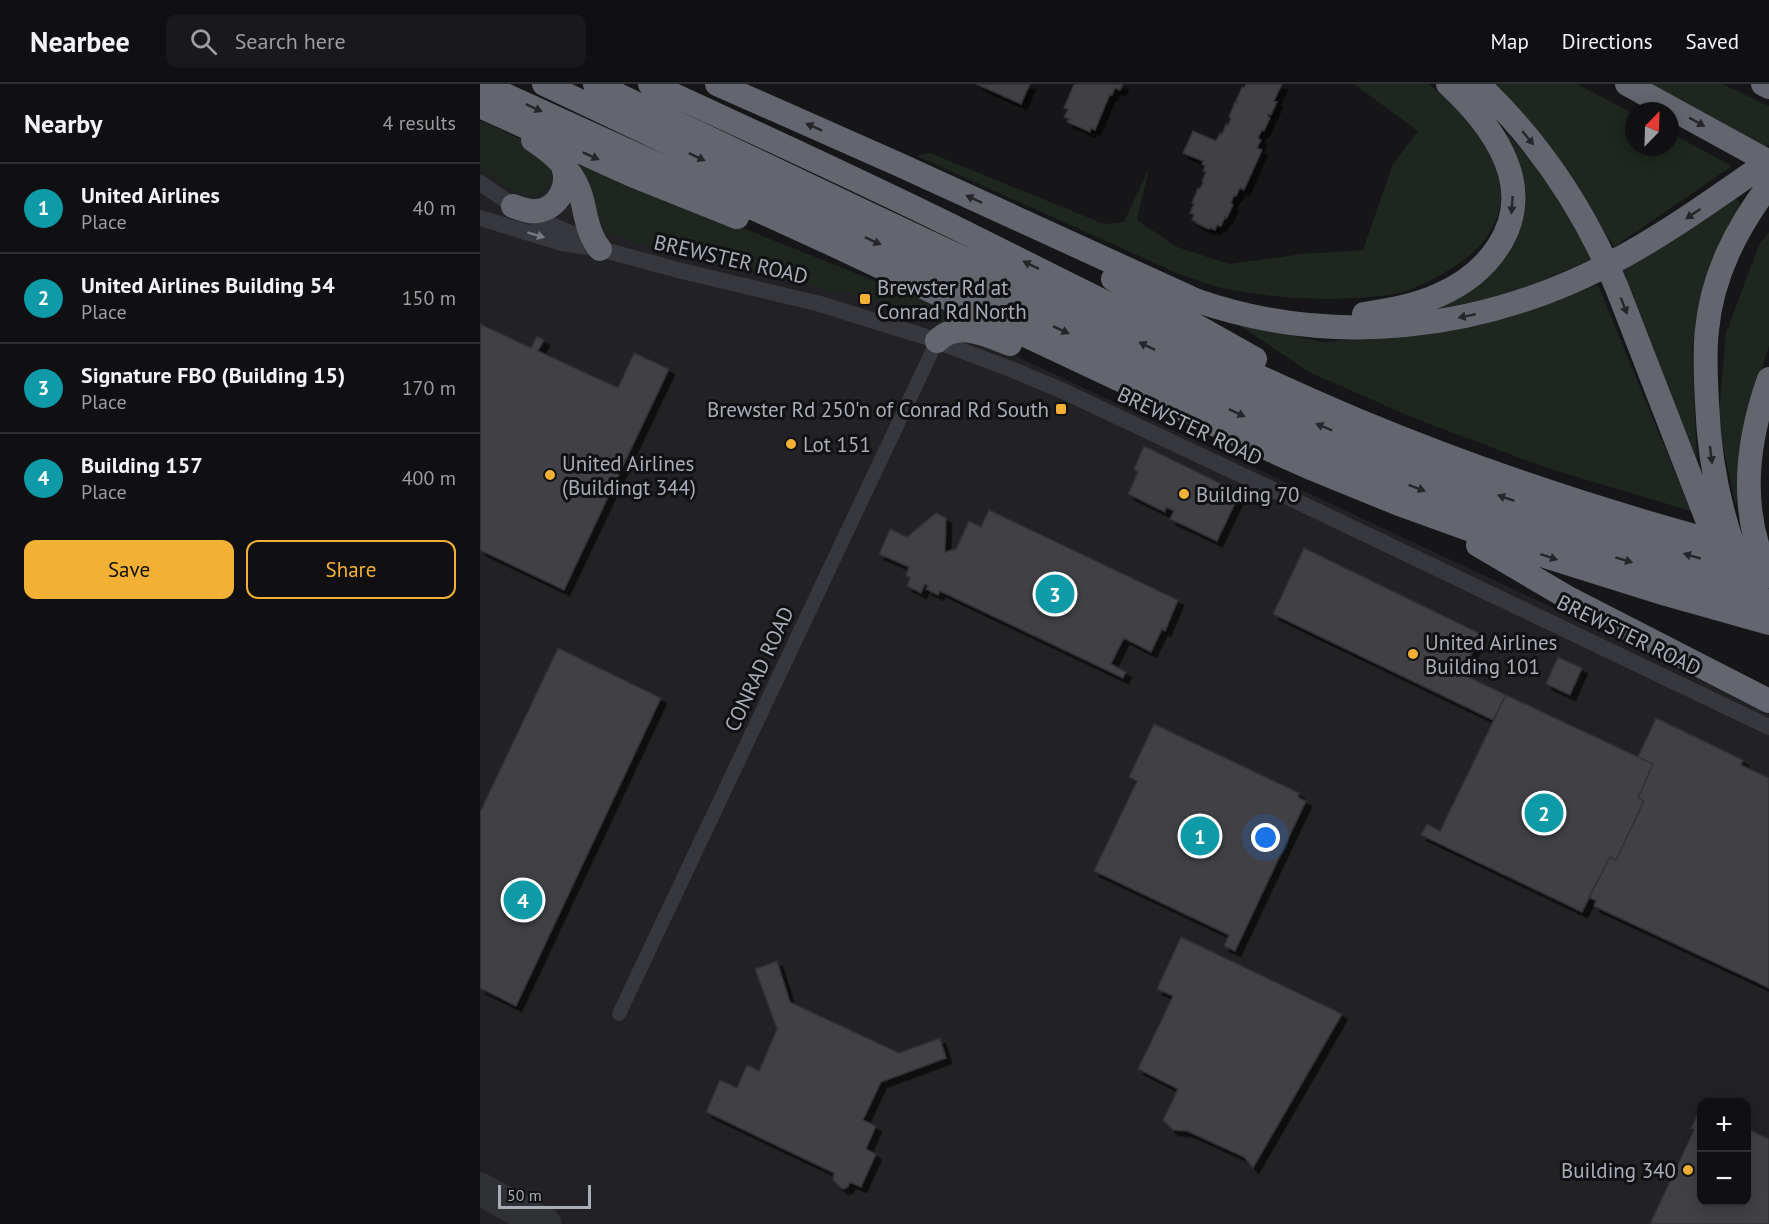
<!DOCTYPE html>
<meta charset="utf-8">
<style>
body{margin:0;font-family:"PT Sans",sans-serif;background:#19191b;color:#f1f3f6}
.controls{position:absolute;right:18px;bottom:18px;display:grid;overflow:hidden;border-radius:12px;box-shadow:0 3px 15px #0003}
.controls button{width:54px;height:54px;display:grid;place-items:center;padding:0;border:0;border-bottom:2px solid #303032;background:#101012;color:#f1f3f6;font:30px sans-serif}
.compass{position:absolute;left:1145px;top:18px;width:54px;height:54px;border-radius:50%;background:#101012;box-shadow:0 3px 15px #0003;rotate:23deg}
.scale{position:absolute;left:18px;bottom:15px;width:93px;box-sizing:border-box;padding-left:6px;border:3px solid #a8adb8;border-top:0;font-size:16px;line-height:21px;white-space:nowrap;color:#a8adb8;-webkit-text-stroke:4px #111113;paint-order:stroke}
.you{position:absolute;left:786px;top:754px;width:21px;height:21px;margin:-15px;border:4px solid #fff;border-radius:50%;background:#1a73e8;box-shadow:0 0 0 9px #1a73e833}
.badge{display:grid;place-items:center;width:39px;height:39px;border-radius:50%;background:#f2b134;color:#fff;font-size:20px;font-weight:700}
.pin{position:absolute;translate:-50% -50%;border:3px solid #fff;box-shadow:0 2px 6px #0006}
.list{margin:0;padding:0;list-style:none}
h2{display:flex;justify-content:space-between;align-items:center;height:78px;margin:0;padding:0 24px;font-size:26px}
h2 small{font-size:20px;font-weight:400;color:#9c9d9f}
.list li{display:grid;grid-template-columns:39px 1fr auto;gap:18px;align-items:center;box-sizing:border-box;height:90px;padding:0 24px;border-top:2px solid #303032}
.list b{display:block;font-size:22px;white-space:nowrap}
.list p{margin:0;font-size:20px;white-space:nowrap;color:#9c9d9f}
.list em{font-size:20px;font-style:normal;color:#9c9d9f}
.actions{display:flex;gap:12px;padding:18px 24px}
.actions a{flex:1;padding:14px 0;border:2px solid #f2b134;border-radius:12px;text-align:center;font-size:21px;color:#f2b134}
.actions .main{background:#f2b134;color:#111}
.icon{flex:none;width:33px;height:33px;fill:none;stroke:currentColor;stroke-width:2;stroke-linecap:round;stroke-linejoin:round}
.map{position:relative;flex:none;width:1289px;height:1140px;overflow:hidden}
header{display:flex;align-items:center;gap:36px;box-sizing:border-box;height:84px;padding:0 30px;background:#101012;border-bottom:2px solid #303032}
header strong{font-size:28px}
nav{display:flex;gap:33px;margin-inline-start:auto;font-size:21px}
.search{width:420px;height:54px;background:#19191b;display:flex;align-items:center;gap:15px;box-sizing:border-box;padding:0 21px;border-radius:12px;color:#9c9d9f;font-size:22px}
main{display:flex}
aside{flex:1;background:#101012}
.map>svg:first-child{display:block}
.built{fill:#222225;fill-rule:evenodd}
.green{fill:#1e261f}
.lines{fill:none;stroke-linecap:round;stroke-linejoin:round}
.taxiway{stroke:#303135;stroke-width:33}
.building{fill:#404145;stroke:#303034;stroke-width:1.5;filter:url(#shadow)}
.minor{stroke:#37383d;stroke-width:14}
.tertiary{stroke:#37383d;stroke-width:16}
.motorway{stroke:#63666e;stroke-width:24}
.oneway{fill:#26262a}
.oneway2{fill:#757881}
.poi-dot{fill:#f2b134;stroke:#111113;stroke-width:2}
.labels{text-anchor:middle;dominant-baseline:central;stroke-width:6;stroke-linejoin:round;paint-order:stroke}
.street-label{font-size:21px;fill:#a8adb8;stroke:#111113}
.poi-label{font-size:21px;fill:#a8adb8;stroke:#111113;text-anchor:start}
</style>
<header>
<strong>Nearbee</strong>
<div class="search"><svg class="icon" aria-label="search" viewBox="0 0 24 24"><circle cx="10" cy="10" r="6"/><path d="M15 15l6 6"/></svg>Search here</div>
<nav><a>Map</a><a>Directions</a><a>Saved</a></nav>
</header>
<main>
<aside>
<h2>Nearby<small>4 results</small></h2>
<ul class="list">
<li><span class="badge" style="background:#0f9aa8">1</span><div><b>United Airlines</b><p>Place</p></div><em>40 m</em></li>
<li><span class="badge" style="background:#0f9aa8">2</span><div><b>United Airlines Building 54</b><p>Place</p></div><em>150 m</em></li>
<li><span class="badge" style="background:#0f9aa8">3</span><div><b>Signature FBO (Building 15)</b><p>Place</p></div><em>170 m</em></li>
<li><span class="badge" style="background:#0f9aa8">4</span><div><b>Building 157</b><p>Place</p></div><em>400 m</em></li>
</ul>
<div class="actions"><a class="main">Save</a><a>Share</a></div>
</aside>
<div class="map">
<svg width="1289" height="1140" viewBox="0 0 1289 1140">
<defs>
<filter id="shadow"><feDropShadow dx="5.5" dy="5.5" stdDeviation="0" flood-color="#0009"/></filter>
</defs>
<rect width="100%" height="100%" fill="#161618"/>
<path class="built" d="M0,38L137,100L334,180L525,267L1065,520L1289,630V1140H0ZM1222,1018H1266V1118H1222Z"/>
<path class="green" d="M874,0H949C962,11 987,30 996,43C1031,91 1032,142 981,178C959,193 933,208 907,211C860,217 812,216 765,208C755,206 744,205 734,202C722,198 711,194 699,190L437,72L450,69L624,140L644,138L669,84L657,136L697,163L749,180L822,170L883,166L913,80L938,47Z
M1011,0H1097L1154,30V63H1190V49L1252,82L1134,163L1071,63Z
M1161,0H1242L1289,22V61L1283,65Z
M1013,35L1071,96L1117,173L1030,210L914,234L1034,154L1046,106Z
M0,36L42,56L73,86H71C72,93 71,99 66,104C48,126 15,94 0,83Z
M97,78L438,214L487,236L467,238L446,237L402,218L367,208H353L320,198L223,177L160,160L126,148C115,125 109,101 97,78Z
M1254,113L1261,119L1227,196L1212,265L1217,377L1140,186Z
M1289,148V262L1264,341L1256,423L1238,339L1246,249L1279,161Z
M1118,201L1211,427L1067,384L936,335L829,288L756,239L843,258L985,244Z"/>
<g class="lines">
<path class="taxiway" d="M0,1105L65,1140"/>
</g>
<path class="building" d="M496,0H550L541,20Z
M594,0H643L640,6L635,4L632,11L630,10L615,46L611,44L610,48L587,38L589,35L584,33L588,25L584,24Z
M766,0H802L794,17L797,18L791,31L788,30V32L790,34L784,47L782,46L778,54L781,56L777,64L782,66L764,106L760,104L756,112L754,111L751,119L753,121L747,134L745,133L741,142L737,141L735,146L730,144L729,145L716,139L717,138L712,136L714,131L710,129L714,120L712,119L718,104L720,105L723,98L722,97L726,88L723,87L725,82L722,80L723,77L703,69L713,47L736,57L740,49L742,50L746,40L748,41L751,34L749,33L755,18L757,19L758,18L756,17L762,3L764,4Z
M0,240L51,264L57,252L64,256L58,267L138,304L154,269L189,285L84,506L0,466Z
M664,362L760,409L737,457L690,435L694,427L686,423L685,428L648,410L658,388L654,385Z
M509,426L698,516L685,547L682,545L671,568L644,554L631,580L646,588L643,594L460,507L458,511L446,505L448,502L445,500L441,509L427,502L430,494L426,491L429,483L399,470L410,445L427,453L456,429L466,434L465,468L476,465L489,437L501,443Z
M824,464L1001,550L982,590L1026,611L1013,636L793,530Z
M78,564L181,614L36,922L0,904V728Z
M1078,573L1102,584L1090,611L1066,600Z
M1026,611L1173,680L1158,714L1164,717L1136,776L1130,773L1102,828L941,751L947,740L960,747Z
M1176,634L1263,676L1261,681L1289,694V904L1114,822L1116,817L1109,813L1130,773L1136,776L1164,717L1158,714L1173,680L1158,673Z
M674,640L819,709L818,713L826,717L755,867L744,862L749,851L614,787L657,697L649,693Z
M701,853L862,930L773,1084L764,1073L707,1047L693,1046L683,1036L698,1005L658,985L693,912L677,905Z
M297,877L310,918L419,969L460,954L466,974L401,998L383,1036L396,1042L386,1065L396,1070L381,1103L370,1098L368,1103L364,1105L361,1104L353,1096L354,1089L226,1028L240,996L257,1004L267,981L279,987L297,945L275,885Z
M1221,1023L1222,1118H1266V1044L1289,1055V1140H1170L1214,1046L1211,1044Z"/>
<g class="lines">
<path class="minor" d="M139,930L457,257"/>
<path class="tertiary" d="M0,99L46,130L88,148L108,158
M0,134L82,159L120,165L202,187L340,220L443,252L533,286L583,307L789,404L1289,643"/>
<path class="motorway" d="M1,0L352,160L759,352L833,385L919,420L1052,468L1186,510L1289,539
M64,0L818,357C876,381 934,405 992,426C1090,461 1189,491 1289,517
M115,0C266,72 416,143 567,214C661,259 755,306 852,347C993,406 1140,456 1289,492
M170,0C276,49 381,97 486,149C615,213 744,280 877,336C1011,392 1148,436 1289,472
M237,0L420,81L715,216C852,264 1000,247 1129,180C1185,151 1237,113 1289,77
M998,0C1059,57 1105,127 1137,204L1240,469
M1147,0L1289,78
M1283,0L1289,3
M0,22L152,91L257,133
M53,56C73,69 94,88 101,112C106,129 107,150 120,165
M33,122C41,125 49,128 57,127C78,125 90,101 83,83
M633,195L775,275
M884,230C909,226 935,222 959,211C1007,190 1045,144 1030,89C1020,54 994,24 968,0
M457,257C478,236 506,251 530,260
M998,461L1090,515L1289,617
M1255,467C1237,418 1229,370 1227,319C1226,295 1224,270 1227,246C1232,191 1257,144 1289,101
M1285,483C1259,421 1267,357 1289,295"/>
</g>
<defs><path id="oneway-solid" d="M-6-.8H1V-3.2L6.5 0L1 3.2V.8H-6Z" transform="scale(1.5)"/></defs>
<g class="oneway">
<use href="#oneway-solid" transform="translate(54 24) rotate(25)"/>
<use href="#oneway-solid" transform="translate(1217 38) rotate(29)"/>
<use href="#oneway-solid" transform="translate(334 43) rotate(-156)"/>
<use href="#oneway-solid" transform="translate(1048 54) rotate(51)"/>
<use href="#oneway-solid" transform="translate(111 72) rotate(24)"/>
<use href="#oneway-solid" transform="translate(217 73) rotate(25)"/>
<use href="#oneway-solid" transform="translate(494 115) rotate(-155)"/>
<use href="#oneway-solid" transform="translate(1032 121) rotate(94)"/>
<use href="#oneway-solid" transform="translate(1213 130) rotate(146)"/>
<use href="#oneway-solid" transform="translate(393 157) rotate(25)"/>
<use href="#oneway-solid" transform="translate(551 181) rotate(-154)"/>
<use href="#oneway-solid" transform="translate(1144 222) rotate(69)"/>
<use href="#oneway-solid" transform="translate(987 232) rotate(168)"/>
<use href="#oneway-solid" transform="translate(581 246) rotate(25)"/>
<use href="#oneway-solid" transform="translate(667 262) rotate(-154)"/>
<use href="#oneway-solid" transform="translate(757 329) rotate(25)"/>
<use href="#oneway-solid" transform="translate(844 343) rotate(-157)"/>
<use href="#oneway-solid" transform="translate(1231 371) rotate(83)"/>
<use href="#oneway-solid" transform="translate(937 404) rotate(21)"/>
<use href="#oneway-solid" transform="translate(1026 414) rotate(-161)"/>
<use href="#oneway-solid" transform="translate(1212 472) rotate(-164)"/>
<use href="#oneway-solid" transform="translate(1069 473) rotate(18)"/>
<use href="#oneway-solid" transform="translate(1144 476) rotate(17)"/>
</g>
<use class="oneway2" href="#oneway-solid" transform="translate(56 151) rotate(17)"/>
<g class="poi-dot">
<rect x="379" y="209" width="12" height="12" rx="3"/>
<rect x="575" y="319" width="12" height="12" rx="3"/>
<circle cx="311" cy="360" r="6"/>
<circle cx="70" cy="391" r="6"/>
<circle cx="704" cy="410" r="6"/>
<circle cx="933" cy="570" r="6"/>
<circle cx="1208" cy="1086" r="6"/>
</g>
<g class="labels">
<g class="street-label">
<text transform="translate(251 175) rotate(13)">BREWSTER ROAD</text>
<text transform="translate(710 342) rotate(25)">BREWSTER ROAD</text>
<text transform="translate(1149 551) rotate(26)">BREWSTER ROAD</text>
<text transform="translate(279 585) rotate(-65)">CONRAD ROAD</text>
</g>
<g class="poi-label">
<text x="397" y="203">Brewster Rd at<tspan x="397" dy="24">Conrad Rd North</tspan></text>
<text x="569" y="325" text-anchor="end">Brewster Rd 250'n of Conrad Rd South</text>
<text x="323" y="360">Lot 151</text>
<text x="82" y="379">United Airlines<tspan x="82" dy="24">(Buildingt 344)</tspan></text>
<text x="716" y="410">Building 70</text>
<text x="945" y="558">United Airlines<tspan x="945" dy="24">Building 101</tspan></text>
<text x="1196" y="1086" text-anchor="end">Building 340</text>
</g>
</g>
</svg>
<div class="controls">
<button>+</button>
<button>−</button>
</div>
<svg class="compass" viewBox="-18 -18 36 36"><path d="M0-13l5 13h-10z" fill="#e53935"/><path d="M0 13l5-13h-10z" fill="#9c9d9f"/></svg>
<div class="scale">50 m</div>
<div class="you"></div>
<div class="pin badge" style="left:720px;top:752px;background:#0f9aa8">1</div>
<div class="pin badge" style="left:1064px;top:729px;background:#0f9aa8">2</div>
<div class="pin badge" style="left:575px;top:510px;background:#0f9aa8">3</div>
<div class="pin badge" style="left:43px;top:816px;background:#0f9aa8">4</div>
</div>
</main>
